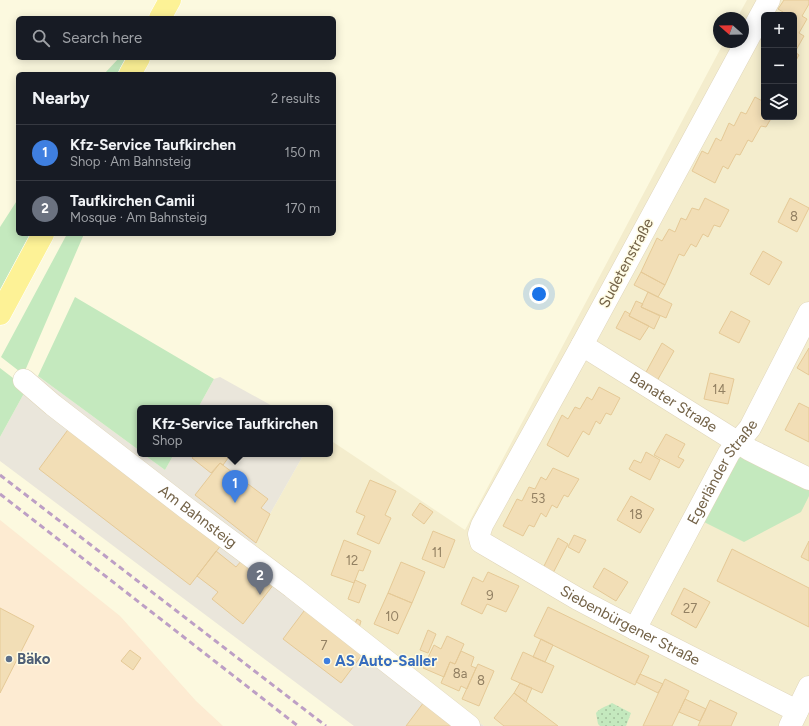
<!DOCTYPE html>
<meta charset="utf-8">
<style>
body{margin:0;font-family:Figtree,sans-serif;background:#242831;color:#f1f3f6}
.controls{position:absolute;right:12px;top:12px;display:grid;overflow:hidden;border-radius:6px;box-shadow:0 2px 10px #0003}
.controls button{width:36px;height:36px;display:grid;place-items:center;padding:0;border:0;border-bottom:1px solid #363941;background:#171b24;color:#f1f3f6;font:20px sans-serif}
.compass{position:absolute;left:713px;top:12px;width:36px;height:36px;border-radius:50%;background:#171b24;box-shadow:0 2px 10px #0003;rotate:290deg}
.you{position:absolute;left:539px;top:294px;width:14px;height:14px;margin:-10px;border:3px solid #fff;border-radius:50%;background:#1a73e8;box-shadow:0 0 0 6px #1a73e833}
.badge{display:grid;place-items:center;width:26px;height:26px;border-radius:50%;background:#e99441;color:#fff;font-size:13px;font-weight:700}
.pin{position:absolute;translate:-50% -33px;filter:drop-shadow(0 1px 2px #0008)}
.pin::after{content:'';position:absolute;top:21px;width:14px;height:12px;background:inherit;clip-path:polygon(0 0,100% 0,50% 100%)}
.popup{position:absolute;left:137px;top:405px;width:196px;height:52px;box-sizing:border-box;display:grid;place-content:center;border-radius:6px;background:#171b24;filter:drop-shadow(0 1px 3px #0005);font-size:13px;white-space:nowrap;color:#9ea1a6}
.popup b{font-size:15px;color:#f1f3f6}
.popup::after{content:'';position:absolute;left:50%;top:100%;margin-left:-8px;border:8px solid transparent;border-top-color:#171b24}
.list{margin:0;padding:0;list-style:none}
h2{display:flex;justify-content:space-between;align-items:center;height:52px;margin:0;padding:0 16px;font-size:17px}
h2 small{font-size:13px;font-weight:400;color:#9ea1a6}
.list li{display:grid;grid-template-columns:26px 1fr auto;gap:12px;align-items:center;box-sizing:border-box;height:56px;padding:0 16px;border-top:1px solid #363941}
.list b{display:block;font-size:15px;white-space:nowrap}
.list p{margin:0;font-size:13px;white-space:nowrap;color:#9ea1a6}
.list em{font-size:13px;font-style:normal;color:#9ea1a6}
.icon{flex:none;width:22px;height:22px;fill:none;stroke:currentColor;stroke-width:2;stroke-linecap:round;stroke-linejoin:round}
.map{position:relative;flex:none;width:809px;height:726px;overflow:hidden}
.search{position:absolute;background:#171b24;box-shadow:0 2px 10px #0003;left:16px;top:16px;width:320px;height:44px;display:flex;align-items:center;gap:10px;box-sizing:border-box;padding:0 14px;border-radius:6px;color:#9ea1a6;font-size:15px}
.panel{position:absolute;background:#171b24;box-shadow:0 2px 10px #0003;left:16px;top:72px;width:320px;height:164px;border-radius:6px}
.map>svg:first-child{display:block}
.residential{fill:#f4edcd;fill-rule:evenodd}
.commercial{fill:#fdebd2}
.industrial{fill:#eae6db}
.green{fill:#c4e9be}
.park{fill:url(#park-dots)}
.building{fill:#f2deb6;stroke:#e5c996}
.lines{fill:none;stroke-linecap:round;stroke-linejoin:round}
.minor-casing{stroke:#e0d6bb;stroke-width:23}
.major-casing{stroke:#fff;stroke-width:23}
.minor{stroke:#fff;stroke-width:22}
.major{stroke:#fdf296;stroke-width:22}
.rail{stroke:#bd9fc5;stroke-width:3;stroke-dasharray:6 4;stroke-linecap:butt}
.service-dot{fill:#5c6f8a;stroke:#fffce5;stroke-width:1.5}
.shop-dot{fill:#3f7fe0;stroke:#fffce5;stroke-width:1.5}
.labels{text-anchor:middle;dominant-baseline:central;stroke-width:3;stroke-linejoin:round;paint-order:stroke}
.number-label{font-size:13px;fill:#938163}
.street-label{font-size:15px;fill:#736247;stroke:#fffce5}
.service-label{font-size:15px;font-weight:bold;fill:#4e5e75;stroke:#fffce5;text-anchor:start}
.shop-label{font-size:15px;font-weight:bold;fill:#366cbe;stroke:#fffce5;text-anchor:start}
</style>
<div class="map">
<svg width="809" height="726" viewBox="0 0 809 726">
<defs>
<pattern id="park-dots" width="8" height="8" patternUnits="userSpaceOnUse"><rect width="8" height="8" fill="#c4e9be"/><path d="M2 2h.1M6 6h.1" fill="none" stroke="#a4c09c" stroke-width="1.8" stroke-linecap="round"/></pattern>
</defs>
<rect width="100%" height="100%" fill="#fcf9df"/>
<path class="residential" d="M747,0H809V726H484L363,635L253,549L270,514L304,454H330V440L465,530L724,42H743V18H737ZM764,15H794V117H764Z"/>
<path class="commercial" d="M0,520L120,616L196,701L223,726H0Z"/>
<path class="industrial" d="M38,376L140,451V454H143L165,470L174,454H304L270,514L253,550L363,635L484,726H354L0,461V437L28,386Z
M220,377L276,408H198L214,379Z"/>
<path class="green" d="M119,58H124V61L117,74H104Z
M18,199V234H30L0,290V227Z
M67,234H84L21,380L28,386L0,437V368L13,378L19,371L1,357Z
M75,297L214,379L198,408H140V451L38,376Z
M143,454H174L165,470Z
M740,454L809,490V496L801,512L744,542L698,519Z"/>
<path class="park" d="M612,703L631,713L626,726H600L598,724L596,713C601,707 606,707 612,703Z"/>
<path class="building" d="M784,0H809V4L802,16L807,19L799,33L804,36L795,52L799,55L794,64V15H781L783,12L778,9Z
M755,97L764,102V117H772L766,127L761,126L752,142L748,140L740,155L736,154L728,169L723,166L715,183L692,171L702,151L708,154L716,138L721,141L729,123L734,126L741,112L746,114Z
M705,198L729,210L720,227L714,225L708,237L703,234L696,247L691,244L684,256L679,254L665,285L641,272L657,238L662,241L669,229L675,232L681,218L686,220L692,208L699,210Z
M790,198L809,208L797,232L778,222Z
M763,251L782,262L769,285L750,274Z
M641,272L665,285L658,297L634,285Z
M648,292L672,304L666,318L641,307Z
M636,301L643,304L641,307L660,316L654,329L629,316Z
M625,311L630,314L629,316L649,326L640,340L616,328Z
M731,311L750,321L739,343L719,333Z
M662,343L674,351L657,381L645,374Z
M809,348V375L797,368Z
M710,373L734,379L728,404L704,399Z
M599,387L620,398L611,415L606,413L600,424L596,421L589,435L583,431L568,457L547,445L562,415L568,419L575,407L580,409L587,397L592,400Z
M799,403L809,408V442L785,430Z
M70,427L222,544L190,585L39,469Z
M666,434L685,444L678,457L684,460L679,468L654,455Z
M646,452L660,460L650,480L629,469L634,460L641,463Z
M195,454H231L223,465L220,463L211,473L192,458Z
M220,463L268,499L261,508L270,514L256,543L195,495Z
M553,468L579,479L568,497L564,495L557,508L552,505L546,517L541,513L534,527L529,525L523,536L503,526L517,499L522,501L529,487L535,489L541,477L546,480Z
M370,480L396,491L385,515L391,518L379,544L357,534L365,516L356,512Z
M631,496L654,509L640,533L617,520Z
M420,503L433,512L424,524L412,515Z
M433,531L455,540L444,568L422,559Z
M574,535L586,540L579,553L568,547Z
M558,538L568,544L552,575L542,570Z
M344,540L371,551L363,571L359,570L354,583L331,575Z
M809,541V561L801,557Z
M732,549L809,588V627L717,581Z
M216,551L236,567L242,560L274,584L243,624L212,599L218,592L197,576Z
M401,562L425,572L412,603L388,593Z
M604,568L628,582L616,601L593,587Z
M488,572L519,586L506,612L487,604L482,614L461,604L473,577L483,582Z
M355,580L366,585L359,603L348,599Z
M684,588L710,602L696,628L671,614Z
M388,593L412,603L398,634L374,624Z
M307,607L365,651L341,683L283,639Z
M548,607L649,656L635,685L534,636Z
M0,608L34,626L0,693Z
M357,619L361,621L359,628L354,626Z
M428,630L436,634L428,653L420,650Z
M447,636L464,644L455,664L450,662L444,677L423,668L434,645L441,649Z
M541,639L553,645L545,662L533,657Z
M130,650L141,658L133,670L121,661Z
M461,651L474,657L471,666L476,668L467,689L461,686L459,691L441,683L450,662L455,664Z
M523,652L554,666L542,693L511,679Z
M478,664L494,671L479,706L462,699Z
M640,674L663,684L658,693L636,682Z
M665,679L689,691L672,726H643Z
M520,683L532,688L526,702L514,693Z
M514,693L558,726H504L494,718Z
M685,699L706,709L700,721L679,712Z
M710,700L737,713L731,726H698Z
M424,702L455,726H406Z"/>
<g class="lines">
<defs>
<g id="minor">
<path id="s1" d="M769,0L582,345L482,525L479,534L481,542L578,599L635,629L797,711"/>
<path id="s2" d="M582,345L750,450L809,479"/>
<path id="s3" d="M24,380L53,405L185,507L292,587L469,726"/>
<path id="s4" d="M635,629L729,453L750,428L809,313"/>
<path d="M790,726L809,687"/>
</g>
<path id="major" d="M160,18L170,0
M130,74L139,58
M0,314L43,234"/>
</defs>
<use href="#minor" class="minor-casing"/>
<use href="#major" class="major-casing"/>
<use href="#minor" class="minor"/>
<use href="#major" class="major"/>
<path class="rail" d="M0,475L326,726
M0,494L298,726"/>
</g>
<circle class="service-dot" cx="9" cy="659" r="4"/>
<circle class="shop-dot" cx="327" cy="661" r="4"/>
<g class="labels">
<g class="number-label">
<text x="794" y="216">8</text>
<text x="719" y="389">14</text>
<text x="538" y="498">53</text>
<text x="636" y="514">18</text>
<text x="437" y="552">11</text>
<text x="352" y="560">12</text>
<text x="490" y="595">9</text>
<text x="690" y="608">27</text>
<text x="392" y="616">10</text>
<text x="324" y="645">7</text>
<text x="460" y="673">8a</text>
<text x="481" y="680">8</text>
</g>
<g class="street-label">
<text transform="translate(626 263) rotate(-62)">Sudetenstraße</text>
<text stroke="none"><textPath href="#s2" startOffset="108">Banater Straße</textPath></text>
<text stroke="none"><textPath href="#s4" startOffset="180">Egerländer Straße</textPath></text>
<text stroke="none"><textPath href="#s3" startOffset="221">Am Bahnsteig</textPath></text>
<text stroke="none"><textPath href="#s1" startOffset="787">Siebenbürgener Straße</textPath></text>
</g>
<g class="service-label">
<text x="17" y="659">Bäko</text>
</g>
<g class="shop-label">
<text x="335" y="661">AS Auto-Saller</text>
</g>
</g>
</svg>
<div class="controls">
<button>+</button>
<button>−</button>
<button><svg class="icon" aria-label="layers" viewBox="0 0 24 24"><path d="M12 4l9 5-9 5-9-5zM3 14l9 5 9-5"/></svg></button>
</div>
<svg class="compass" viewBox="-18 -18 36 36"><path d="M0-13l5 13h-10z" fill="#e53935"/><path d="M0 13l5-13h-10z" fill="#9ea1a6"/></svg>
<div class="you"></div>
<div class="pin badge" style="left:235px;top:503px;background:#3f7fe0">1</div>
<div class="popup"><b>Kfz-Service Taufkirchen</b>Shop</div>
<div class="pin badge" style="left:260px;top:595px;background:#6b7280">2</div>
<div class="search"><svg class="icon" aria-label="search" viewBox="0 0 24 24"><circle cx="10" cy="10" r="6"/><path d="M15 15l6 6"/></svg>Search here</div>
<section class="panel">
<h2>Nearby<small>2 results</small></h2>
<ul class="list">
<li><span class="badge" style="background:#3f7fe0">1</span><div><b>Kfz-Service Taufkirchen</b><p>Shop · Am Bahnsteig</p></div><em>150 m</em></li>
<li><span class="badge" style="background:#6b7280">2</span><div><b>Taufkirchen Camii</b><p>Mosque · Am Bahnsteig</p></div><em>170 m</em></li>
</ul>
</section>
</div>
